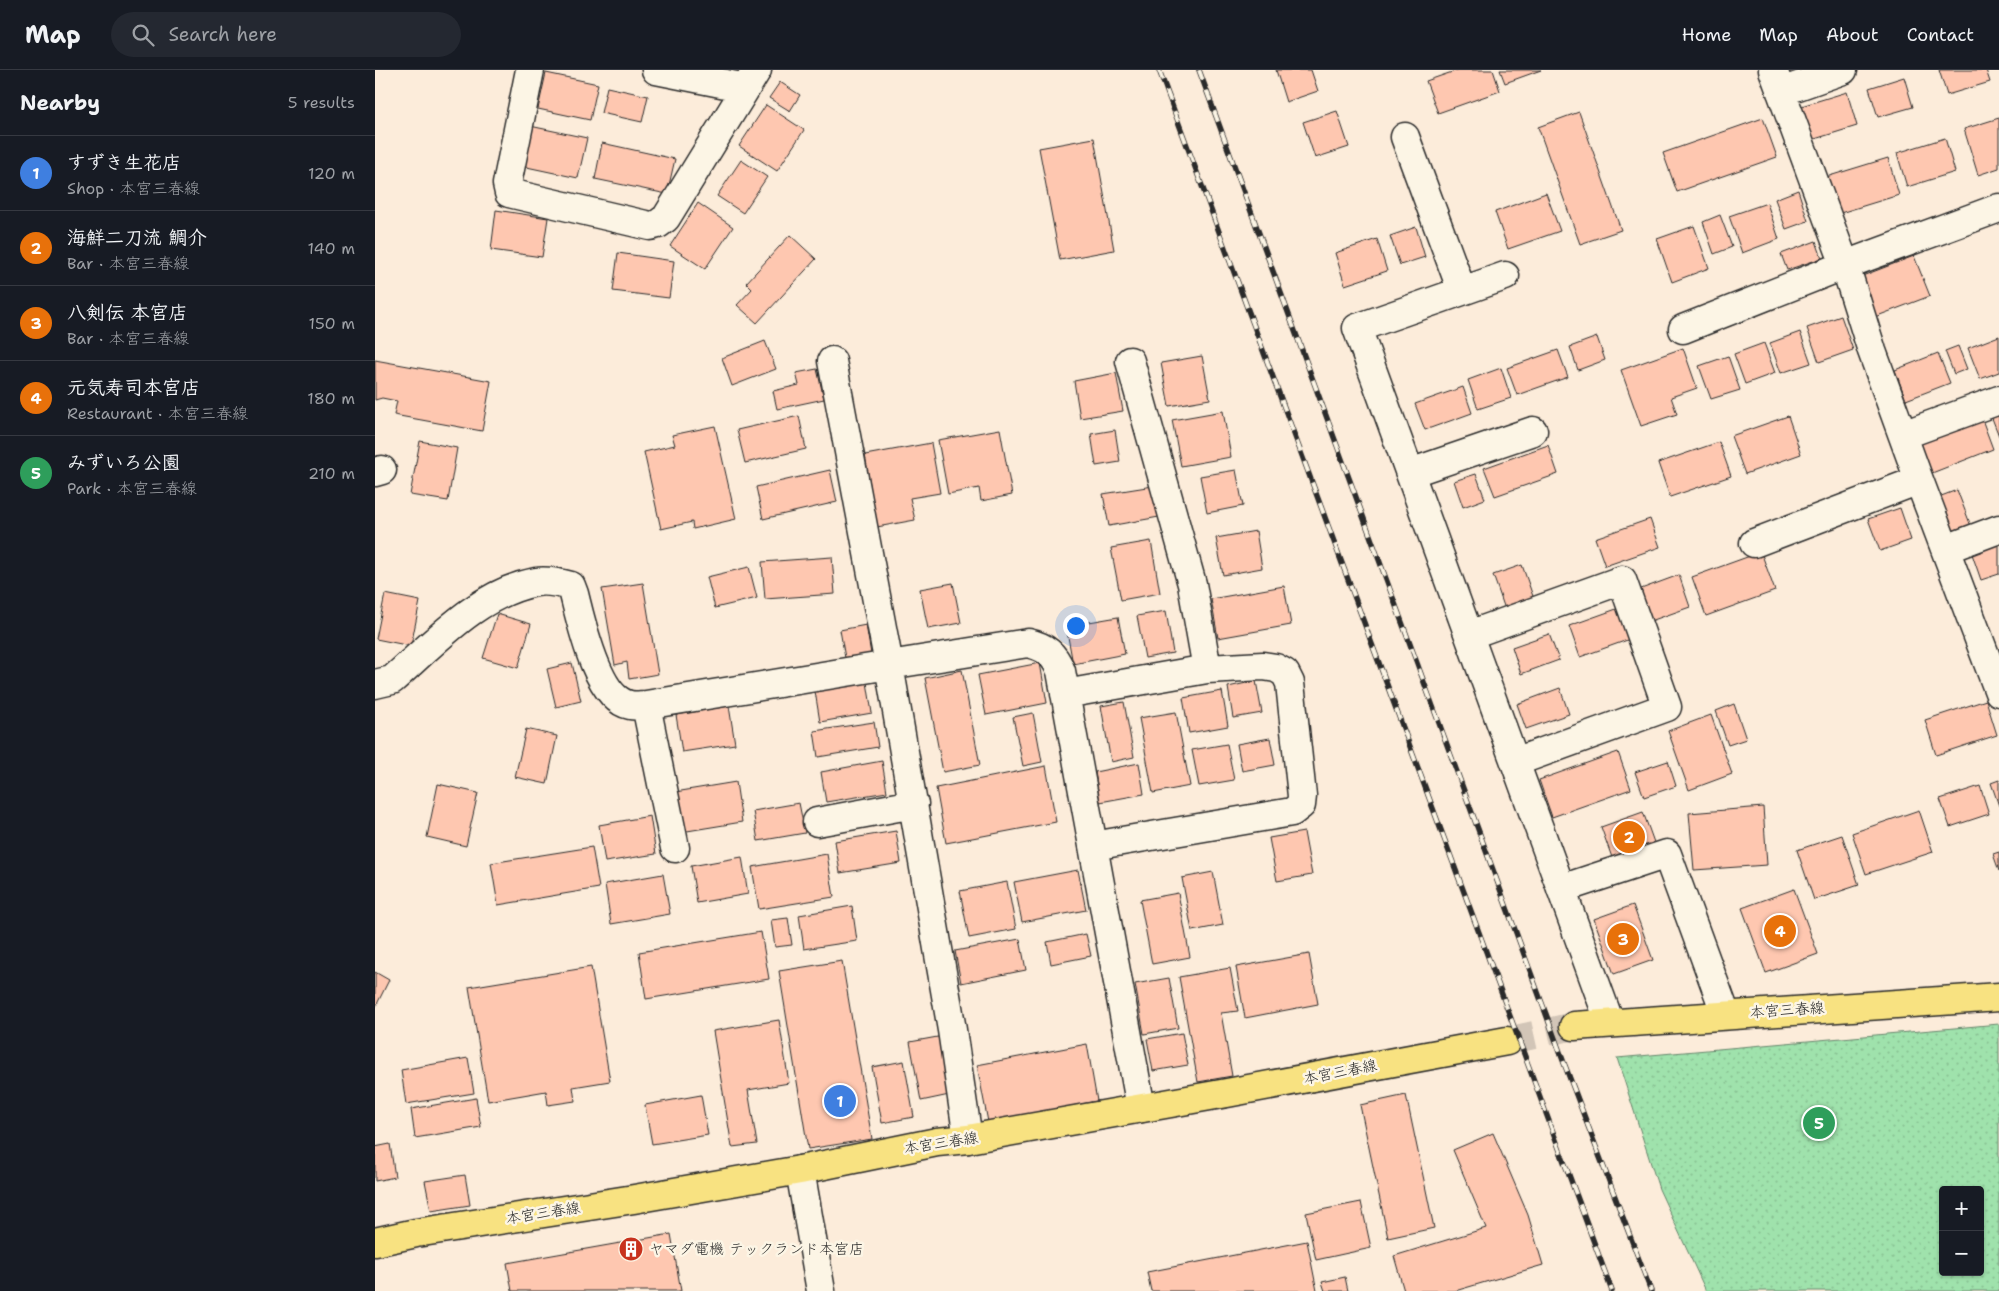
<!DOCTYPE html>
<meta charset="utf-8">
<style>
body{margin:0;font-family:"Shantell Sans","Klee One",sans-serif;background:#242831;color:#f1f3f6}
.controls{position:absolute;right:15px;bottom:15px;display:grid;overflow:hidden;border-radius:5px;box-shadow:0 1px 4px #0004}
.controls button{width:45px;height:45px;display:grid;place-items:center;padding:0;border:0;border-bottom:1px solid #363941;background:#171b24;color:#f1f3f6;font:25px sans-serif}
.you{position:absolute;left:700px;top:555px;width:18px;height:18px;margin:-12px;border:4px solid #fff;border-radius:50%;background:#1a73e8;box-shadow:0 0 0 8px #1a73e833}
.badge{display:grid;place-items:center;width:32px;height:32px;border-radius:50%;background:#c8321e;color:#fff;font-size:16px;font-weight:700}
.pin{position:absolute;translate:-50% -50%;border:2px solid #fff;box-shadow:0 1px 5px #0006}
.list{margin:0;padding:0;list-style:none}
h2{display:flex;justify-content:space-between;align-items:center;height:65px;margin:0;padding:0 20px;font-size:21px}
h2 small{font-size:16px;font-weight:400;color:#9ea1a6}
.list li{display:grid;grid-template-columns:32px 1fr auto;gap:15px;align-items:center;box-sizing:border-box;height:75px;padding:0 20px;border-top:1px solid #363941}
.list b{display:block;font-size:19px;white-space:nowrap}
.list p{margin:0;font-size:16px;white-space:nowrap;color:#9ea1a6}
.list em{font-size:16px;font-style:normal;color:#9ea1a6}
.icon{flex:none;width:28px;height:28px;fill:none;stroke:currentColor;stroke-width:2;stroke-linecap:round;stroke-linejoin:round}
.map{position:relative;flex:none;width:1624px;height:1221px;overflow:hidden}
header{display:flex;align-items:center;gap:30px;box-sizing:border-box;height:70px;padding:0 25px;background:#171b24;border-bottom:1px solid #363941}
header strong{font-size:24px}
nav{display:flex;gap:28px;margin-inline-start:auto;font-size:18px}
.search{width:350px;height:45px;background:#242831;display:flex;align-items:center;gap:12px;box-sizing:border-box;padding:0 18px;border-radius:28px;color:#9ea1a6;font-size:19px}
main{display:flex}
aside{flex:1;background:#171b24}
.map>svg:first-child{display:block}
.park{fill:url(#park-dots);stroke:#65866c;fill-rule:evenodd}
.building{fill:#fec7b0;stroke:#2b2b2b}
.lines{fill:none;stroke-linecap:round;stroke-linejoin:round}
.major-tunnel{stroke:#d2c5b7;stroke-width:28;stroke-dasharray:28 14;stroke-linecap:butt}
.minor-casing{stroke:#2b2b2b;stroke-width:31}
.major-casing{stroke:#2b2b2b;stroke-width:31}
.minor{stroke:#fcf5e5;stroke-width:28}
.major{stroke:#f8e281;stroke-width:28}
.rail-casing{stroke:#2b2b2b;stroke-width:5.5}
.rail{stroke:#fcf5e5;stroke-width:4;stroke-dasharray:11;stroke-linecap:butt}
.labels{text-anchor:middle;dominant-baseline:central;stroke-width:5;stroke-linejoin:round;paint-order:stroke}
.street-label{font-size:15px;fill:#2b2b2b;stroke:#fcf5e5}
.poi-label{font-size:15px;fill:#2b2b2b;stroke:#fcf5e5;text-anchor:start}
</style>
<header>
<strong>Map</strong>
<div class="search"><svg class="icon" aria-label="search" viewBox="0 0 24 24"><circle cx="10" cy="10" r="6"/><path d="M15 15l6 6"/></svg>Search here</div>
<nav><a>Home</a><a>Map</a><a>About</a><a>Contact</a></nav>
</header>
<main>
<aside>
<h2>Nearby<small>5 results</small></h2>
<ul class="list">
<li><span class="badge" style="background:#3f7fe0">1</span><div><b>すずき生花店</b><p>Shop · 本宮三春線</p></div><em>120 m</em></li>
<li><span class="badge" style="background:#e8710a">2</span><div><b>海鮮二刀流 鯛介</b><p>Bar · 本宮三春線</p></div><em>140 m</em></li>
<li><span class="badge" style="background:#e8710a">3</span><div><b>八剣伝 本宮店</b><p>Bar · 本宮三春線</p></div><em>150 m</em></li>
<li><span class="badge" style="background:#e8710a">4</span><div><b>元気寿司本宮店</b><p>Restaurant · 本宮三春線</p></div><em>180 m</em></li>
<li><span class="badge" style="background:#2e9e5b">5</span><div><b>みずいろ公園</b><p>Park · 本宮三春線</p></div><em>210 m</em></li>
</ul>
</aside>
<div class="map">
<svg width="1624" height="1221" viewBox="0 0 1624 1221">
<defs>
<pattern id="park-dots" width="8" height="8" patternUnits="userSpaceOnUse" patternTransform="scale(1.25)"><rect width="8" height="8" fill="#9fe2ac"/><path d="M2 2h.1M6 6h.1" fill="none" stroke="#89c294" stroke-width="1.8" stroke-linecap="round"/></pattern>
</defs>
<rect width="100%" height="100%" fill="#fcecda"/>
<filter id="ink" filterUnits="userSpaceOnUse"><feTurbulence type="fractalNoise" baseFrequency=".02" numOctaves="2"/><feDisplacementMap in="SourceGraphic" scale="10" xChannelSelector="R" yChannelSelector="G"/><feConvolveMatrix kernelMatrix="1 2 1 2 8 2 1 2 1" color-interpolation-filters="sRGB"/></filter>
<g filter="url(#ink)">
<path class="park" d="M1624,954V1221H1331L1284,1119L1242,988ZM1568,1120H1605V1202H1568Z"/>
<path class="building" d="M901,0H936L943,21L911,32Z
M1083,0H1118L1125,21L1063,43L1051,11Z
M1125,0H1166L1130,13Z
M1564,0H1611L1615,12L1572,25Z
M171,3L223,14L215,50L163,39Z
M1529,7L1538,37L1503,47L1494,18Z
M405,12L425,25L415,41L394,28Z
M232,17L273,26L267,52L226,43Z
M1472,22L1482,56L1433,71L1423,37Z
M391,35L429,60L402,101L364,76Z
M962,41L974,77L940,88L928,52Z
M1204,42L1246,160L1205,174L1163,57Z
M1388,48L1402,87L1302,122L1288,83Z
M1624,48V98L1603,105L1589,59Z
M155,56L212,68L203,108L147,96Z
M719,68L739,180L685,190L664,78Z
M1570,68L1580,102L1532,117L1522,83Z
M227,73L300,89L292,124L220,109Z
M1513,88L1524,125L1462,144L1451,107Z
M366,90L392,107L368,143L342,126Z
M1423,120L1433,151L1411,159L1400,129Z
M1171,123L1185,161L1133,179L1120,142Z
M323,133L358,157L330,199L295,176Z
M1392,133L1404,169L1367,183L1354,146Z
M121,140L173,148L167,187L116,180Z
M1345,145L1357,177L1339,184L1328,152Z
M1319,156L1334,198L1297,212L1282,169Z
M1041,157L1050,187L1025,195L1015,166Z
M415,165L441,189L382,253L362,235L377,219L371,213Z
M1002,169L1012,201L970,215L960,183Z
M1441,171L1447,188L1412,200L1406,184Z
M243,183L299,191L294,228L238,221Z
M1539,186L1555,226L1497,248L1482,208Z
M1466,246L1478,280L1444,292L1432,258Z
M1425,262L1436,293L1406,303L1395,273Z
M1624,266V302L1605,309L1593,278Z
M1222,267L1230,290L1203,300L1195,277Z
M390,271L401,299L357,316L347,288Z
M1389,273L1400,303L1370,314L1359,284Z
M1583,276L1592,299L1579,304L1570,281Z
M1308,278L1322,318L1296,327L1302,344L1266,356L1246,300Z
M1183,280L1193,307L1142,325L1132,298Z
M1563,283L1575,313L1531,330L1520,300Z
M827,286L835,329L794,336L786,293Z
M1353,286L1365,320L1336,329L1324,296Z
M0,290L116,311L107,361L19,345L22,331L7,328L0,330Z
M1126,298L1136,328L1103,339L1093,310Z
M442,299L449,329L402,339L398,321L424,315L421,303Z
M741,303L748,341L705,348L699,311Z
M1088,317L1097,343L1050,360L1040,334Z
M1624,340V366L1615,343Z
M848,341L856,387L806,396L797,350Z
M1605,344L1618,379L1557,403L1543,368Z
M424,346L431,379L370,393L362,360Z
M1413,346L1426,384L1370,404L1356,366Z
M340,356L361,449L318,459L317,452L286,459L269,382L300,375L297,365Z
M625,359L637,425L606,431L604,418L573,424L563,370Z
M740,360L745,392L721,396L716,364Z
M45,371L82,378L73,431L35,425Z
M1344,372L1356,406L1295,427L1283,393Z
M556,373L565,423L535,428L540,450L502,457L490,385Z
M1173,375L1183,404L1120,426L1109,398Z
M455,400L462,432L388,449L381,417Z
M861,400L868,436L832,443L825,406Z
M1101,404L1110,429L1088,437L1079,411Z
M778,416L784,447L734,456L728,424Z
M1582,420L1596,456L1575,464L1561,428Z
M1525,438L1536,470L1505,481L1493,449Z
M1275,449L1285,477L1230,496L1220,468Z
M881,461L887,498L848,505L841,468Z
M776,471L785,523L746,530L736,478Z
M1624,474V504L1606,510L1597,484Z
M1386,482L1400,521L1331,546L1317,507Z
M457,487L460,524L390,529L387,492Z
M1147,495L1160,532L1131,542L1118,505Z
M374,497L382,528L340,538L332,507Z
M1304,505L1315,537L1270,553L1258,522Z
M268,513L283,604L254,609L252,592L240,595L227,519Z
M578,513L586,553L553,559L545,519Z
M909,516L916,555L843,568L836,529Z
M10,524L45,531L36,576L1,569Z
M1247,537L1258,568L1205,587L1194,556Z
M791,541L798,583L770,588L762,546Z
M122,544L156,554L143,598L108,588Z
M743,547L750,584L698,594L691,556Z
M491,555L496,584L470,588L465,560Z
M1174,564L1184,590L1146,604L1137,577Z
M197,593L206,631L181,637L172,599Z
M665,593L672,633L611,645L603,605Z
M587,600L605,695L568,702L550,608Z
M491,606L497,643L445,652L439,615Z
M881,611L887,643L858,648L853,617Z
M1185,618L1194,644L1151,659L1142,634Z
M847,621L853,656L814,663L808,628Z
M1611,630L1622,665L1561,685L1550,650Z
M749,632L759,687L736,692L726,636Z
M1359,634L1371,669L1353,675L1341,641Z
M354,636L360,674L307,682L301,645Z
M801,642L815,716L778,723L764,648Z
M658,643L667,692L648,696L638,647Z
M1336,645L1357,704L1314,720L1293,661Z
M499,652L503,677L443,687L439,661Z
M151,659L182,666L172,714L140,707Z
M895,668L900,695L867,701L862,674Z
M852,674L859,710L824,716L817,680Z
M1243,682L1256,719L1177,747L1164,710Z
M507,691L512,722L451,732L446,702Z
M1293,691L1301,716L1269,727L1260,702Z
M764,693L769,724L725,732L720,702Z
M671,696L681,752L571,773L561,718Z
M1624,710V736L1616,713Z
M361,712L367,752L306,762L300,722Z
M63,714L103,723L91,776L52,767Z
M1605,716L1614,744L1575,757L1565,729Z
M424,733L430,763L383,771L378,741Z
M1388,737L1392,795L1319,800L1314,743Z
M1544,740L1558,782L1491,804L1477,763Z
M1268,742L1281,778L1239,793L1226,757Z
M275,746L281,784L230,792L224,755Z
M521,761L526,793L465,803L460,771Z
M929,762L937,805L902,811L894,768Z
M1467,765L1484,815L1439,830L1422,780Z
M217,777L224,818L123,835L116,793Z
M1624,782V801L1618,784Z
M452,784L459,827L384,839L377,797Z
M367,787L373,824L322,833L316,796Z
M703,800L711,840L647,852L639,812Z
M838,802L848,855L817,861L807,808Z
M288,804L295,844L236,854L230,814Z
M632,812L641,859L594,868L585,821Z
M1419,819L1443,884L1391,903L1367,838Z
M803,823L815,887L777,894L765,830Z
M1258,835L1278,890L1239,904L1219,849Z
M477,836L482,871L429,879L424,845Z
M413,848L417,875L400,877L396,850Z
M386,862L394,909L271,929L264,882Z
M711,864L716,886L676,894L672,872Z
M645,869L651,900L586,913L580,881Z
M934,884L943,934L870,948L861,897Z
M467,891L497,1069L433,1079L404,901Z
M216,897L235,1011L198,1017L200,1031L173,1035L171,1021L113,1031L94,917Z
M855,898L863,941L846,943L857,1006L823,1012L804,907Z
M0,902L14,910L0,938Z
M794,908L803,958L769,964L760,914Z
M404,950L414,1013L373,1020L382,1074L357,1077L338,961Z
M807,963L813,995L778,1001L772,969Z
M568,966L579,1024L546,1031L535,972Z
M712,974L722,1031L613,1052L602,995Z
M93,988L99,1023L31,1034L26,1000Z
M529,991L539,1047L507,1053L497,997Z
M326,1025L333,1065L277,1074L270,1035Z
M1031,1025L1059,1158L1013,1168L985,1035Z
M101,1028L106,1057L40,1068L36,1039Z
M1118,1063L1153,1145L1168,1195L1080,1221H1029L1019,1186L1111,1158L1078,1080Z
M15,1074L20,1107L0,1111V1077Z
M90,1105L95,1135L56,1141L50,1111Z
M986,1132L996,1178L941,1190L931,1143Z
M296,1164L306,1221H137L132,1193Z
M932,1171L942,1221H776L772,1202Z
M970,1207L973,1221H950L947,1212Z"/>
<g class="lines">
<path class="major-tunnel" d="M1132,971L1199,956"/>
<defs>
<path id="minor" d="M155,0L132,114L134,123L275,156L283,154L291,148L371,18
M281,0L371,18L382,0
M1398,0L1470,195L1497,281L1544,410L1624,622
M1406,22L1468,0
M1030,67L1087,221
M1130,206L982,258L1235,953
M1308,259L1470,195L1624,138
M457,291L514,595L653,573C671,577 679,584 686,601L766,1038
M755,291L817,514L832,599
M1528,365L1624,330
M0,402L7,400
M1035,403L1158,361
M1379,473L1544,410
M1571,479L1624,459
M1094,565L1247,510L1292,637L1140,692
M0,614L17,610C60,572 103,523 161,512C172,510 185,513 196,516L199,524C206,551 222,629 255,635C260,636 266,635 271,635L514,595L577,960L593,1069
M690,624L832,599L888,596L901,598L910,603L915,613L927,726L926,735L917,742L718,776
M271,635L300,778
M442,752L539,734
M1186,819L1292,784L1351,945
M425,1100L446,1221"/>
<path id="major" d="M1199,956L1624,927
M0,1172L41,1163L259,1129L425,1100L562,1072L593,1069L852,1023L1132,971"/>
</defs>
<use href="#minor" class="minor-casing"/>
<use href="#major" class="major-casing"/>
<use href="#minor" class="minor"/>
<use href="#major" class="major"/>
<defs>
<path id="rail" d="M784,0L1237,1221
M824,0L1189,993L1276,1221"/>
</defs>
<use href="#rail" class="rail-casing"/>
<use href="#rail" class="rail"/>
</g>
</g>
<defs>
<symbol id="building-disc" viewBox="-11 -11 22 22"><circle r="9.5" fill="#c8321e" stroke="#fcf5e5"/><path d="M-4-6H4V6H1V3H-1V6H-4ZM-2.5-4.3h1.7v1.8h-1.7ZM.8-4.3h1.7v1.8H.8ZM-2.5-1h1.7V.8h-1.7ZM.8-1h1.7V.8H.8Z" fill="#fff"/></symbol>
</defs>
<g fill-rule="evenodd">
<use href="#building-disc" x="242" y="1165" width="28" height="28"/>
</g>
<g class="labels">
<g class="street-label">
<text transform="translate(1412 940) rotate(-4)">本宮三春線</text>
<text transform="translate(965 1002) rotate(-11)">本宮三春線</text>
<text transform="translate(566 1073) rotate(-9)">本宮三春線</text>
<text transform="translate(168 1143) rotate(-9)">本宮三春線</text>
</g>
<g class="poi-label">
<text x="274" y="1179">ヤマダ電機 テックランド本宮店</text>
</g>
</g>
</svg>
<div class="controls">
<button>+</button>
<button>−</button>
</div>
<div class="you"></div>
<div class="pin badge" style="left:465px;top:1031px;background:#3f7fe0">1</div>
<div class="pin badge" style="left:1254px;top:767px;background:#e8710a">2</div>
<div class="pin badge" style="left:1248px;top:869px;background:#e8710a">3</div>
<div class="pin badge" style="left:1405px;top:861px;background:#e8710a">4</div>
<div class="pin badge" style="left:1444px;top:1053px;background:#2e9e5b">5</div>
</div>
</main>
